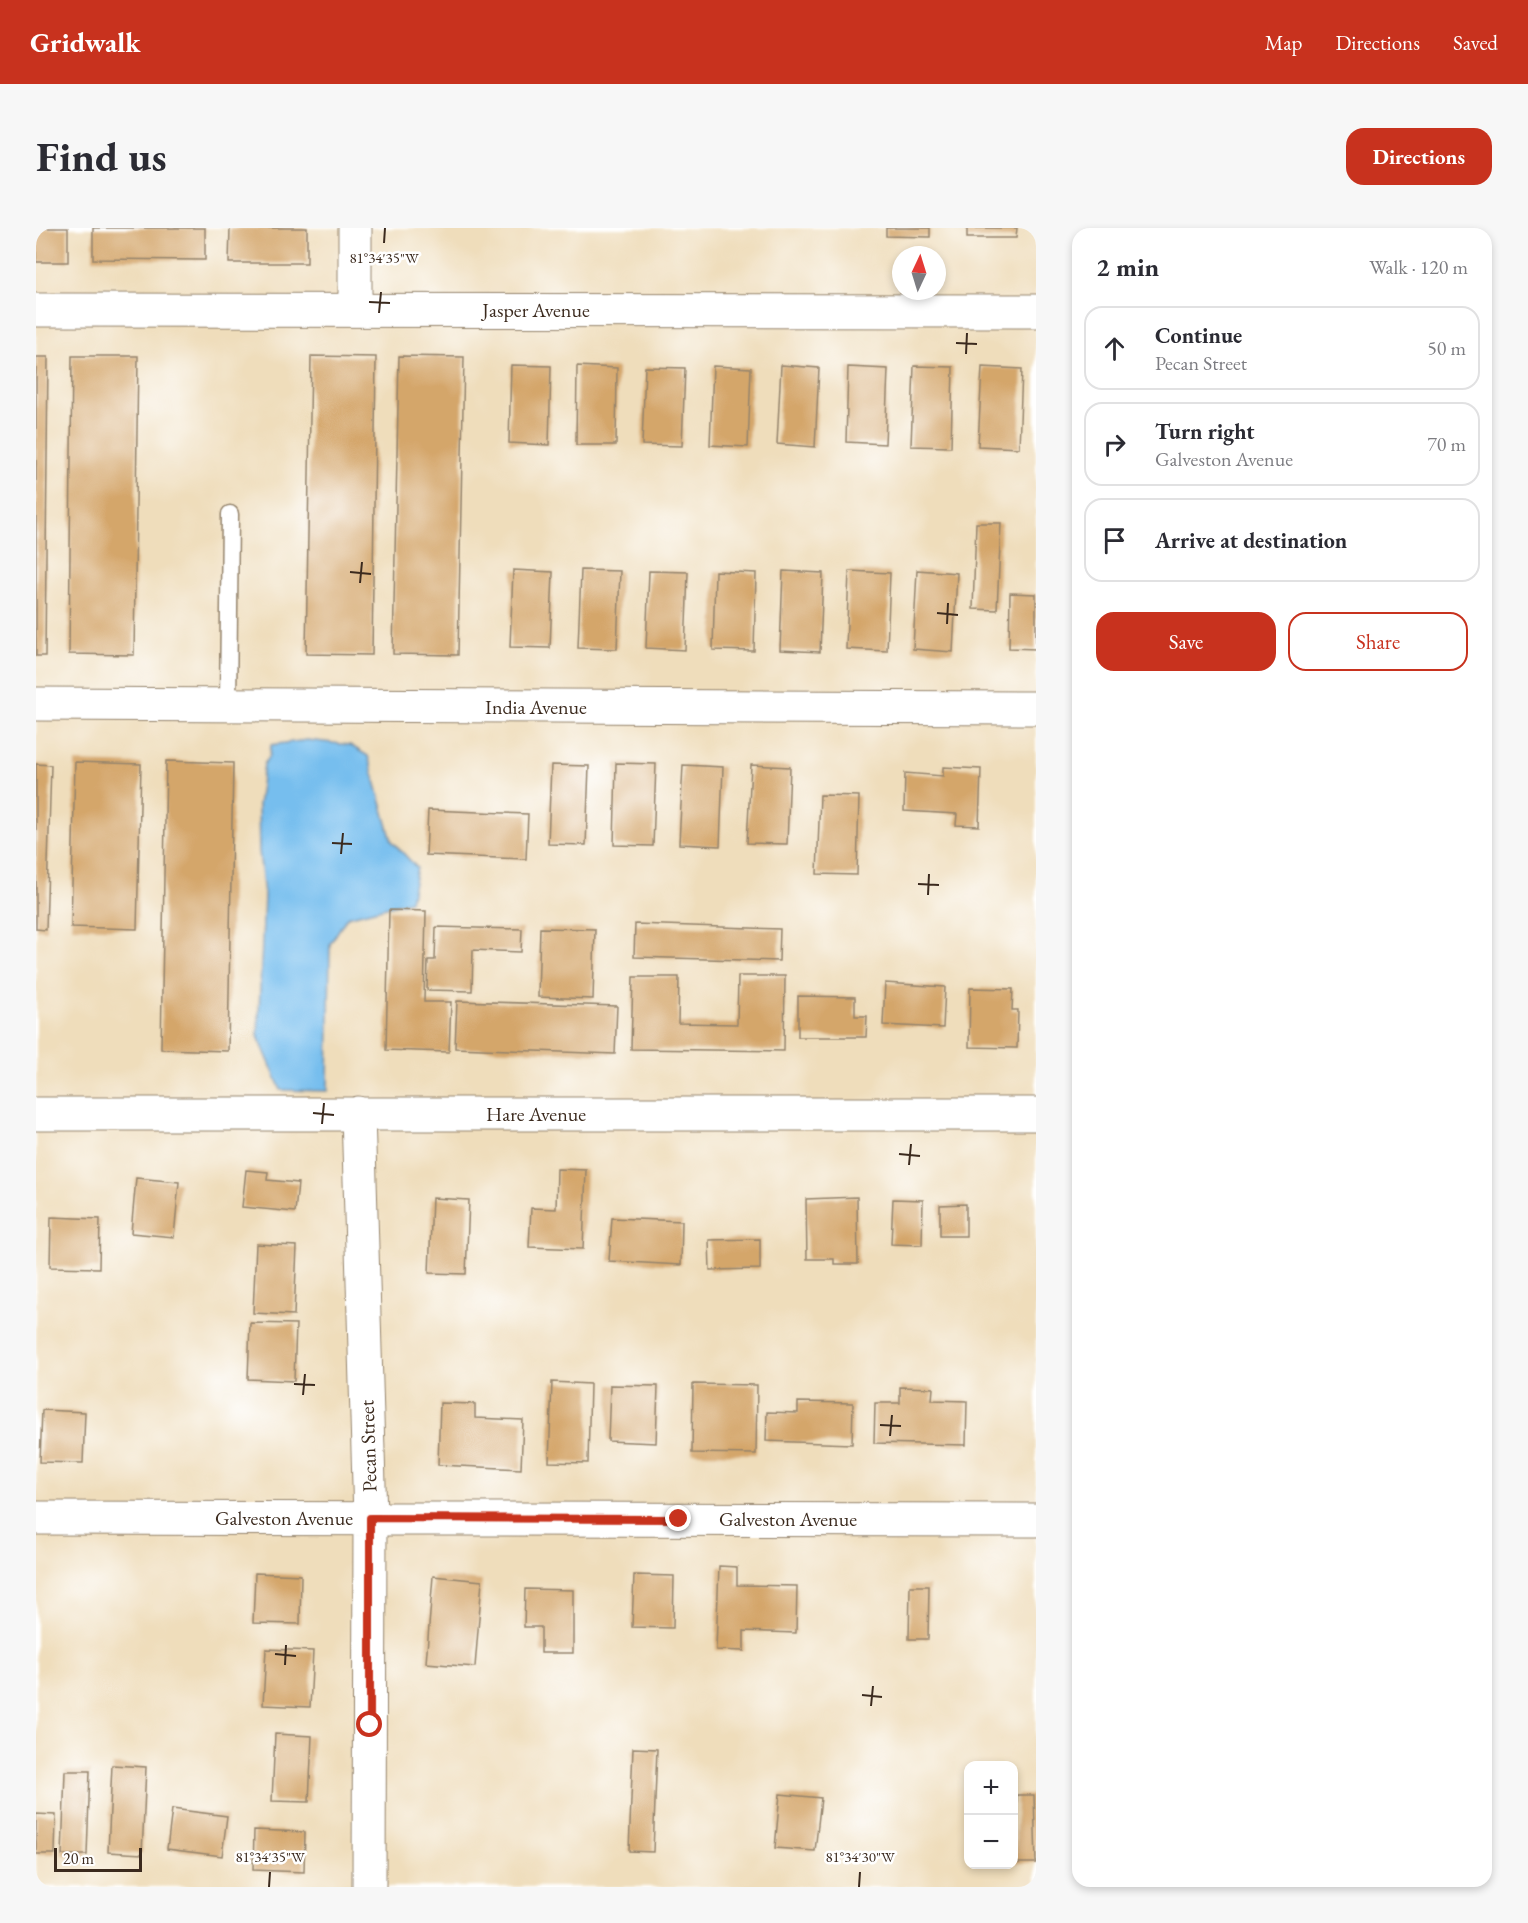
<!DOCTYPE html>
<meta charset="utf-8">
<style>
body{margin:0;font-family:"EB Garamond",serif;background:#f7f7f7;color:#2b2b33}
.controls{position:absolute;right:18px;bottom:18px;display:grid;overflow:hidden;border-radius:12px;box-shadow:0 3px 9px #0003}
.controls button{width:54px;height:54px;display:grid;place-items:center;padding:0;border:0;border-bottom:2px solid #e1e1e2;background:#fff;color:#2b2b33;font:30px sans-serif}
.compass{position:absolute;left:856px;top:18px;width:54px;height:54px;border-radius:50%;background:#fff;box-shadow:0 3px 9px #0003;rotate:4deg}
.scale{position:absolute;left:18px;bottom:15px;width:88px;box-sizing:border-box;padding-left:6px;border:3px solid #3b2a1e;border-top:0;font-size:16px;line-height:21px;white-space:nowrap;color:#3b2a1e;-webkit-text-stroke:4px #fff;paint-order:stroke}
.stop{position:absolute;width:18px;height:18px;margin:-14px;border:4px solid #c8321e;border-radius:50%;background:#fff}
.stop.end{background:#c8321e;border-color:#fff;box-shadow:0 2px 6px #0008}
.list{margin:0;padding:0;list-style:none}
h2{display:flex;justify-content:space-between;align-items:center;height:78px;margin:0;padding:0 24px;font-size:26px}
h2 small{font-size:20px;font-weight:400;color:#7c7c81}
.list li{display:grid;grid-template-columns:39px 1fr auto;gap:18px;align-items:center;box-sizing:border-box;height:84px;margin:0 12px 12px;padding:0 12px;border:2px solid #e1e1e2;border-radius:18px}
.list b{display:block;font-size:22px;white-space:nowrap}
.list p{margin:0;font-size:20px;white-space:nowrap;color:#7c7c81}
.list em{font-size:20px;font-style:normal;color:#7c7c81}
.actions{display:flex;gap:12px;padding:18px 24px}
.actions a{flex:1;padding:14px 0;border:2px solid #c8321e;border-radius:18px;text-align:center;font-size:21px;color:#c8321e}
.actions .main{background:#c8321e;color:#fff}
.icon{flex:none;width:33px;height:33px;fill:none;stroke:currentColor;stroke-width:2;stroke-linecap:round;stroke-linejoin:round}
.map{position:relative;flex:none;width:1000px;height:1659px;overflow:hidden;border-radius:18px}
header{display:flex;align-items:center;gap:36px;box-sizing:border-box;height:84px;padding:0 30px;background:#c8321e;color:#fff}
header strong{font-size:28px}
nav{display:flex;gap:33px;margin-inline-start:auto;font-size:21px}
.intro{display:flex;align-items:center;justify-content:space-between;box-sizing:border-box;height:144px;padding:0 36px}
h1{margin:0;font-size:42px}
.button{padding:15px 27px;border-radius:18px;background:#c8321e;color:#fff;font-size:21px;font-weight:700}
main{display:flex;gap:36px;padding:0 36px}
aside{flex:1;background:#fff;border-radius:18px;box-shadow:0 3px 9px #0003}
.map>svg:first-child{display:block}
.water{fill:#76beee;stroke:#587486;stroke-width:1.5}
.building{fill:#d4a66b}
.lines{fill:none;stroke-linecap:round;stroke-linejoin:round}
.lane-casing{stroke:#95846c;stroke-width:19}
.street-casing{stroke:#95846c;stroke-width:35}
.lane{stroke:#fff;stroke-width:16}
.street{stroke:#fff;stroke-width:33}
.route{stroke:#c8321e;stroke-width:8}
.ticks{fill:none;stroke:#3b2a1e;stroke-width:2}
.labels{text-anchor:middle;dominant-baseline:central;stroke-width:5;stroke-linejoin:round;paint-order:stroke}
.street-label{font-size:20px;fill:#3b2a1e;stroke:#fff}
.ticks-label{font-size:15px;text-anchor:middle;fill:#3b2a1e;stroke:#fff;stroke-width:5;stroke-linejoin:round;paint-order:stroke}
</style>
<header>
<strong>Gridwalk</strong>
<nav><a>Map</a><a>Directions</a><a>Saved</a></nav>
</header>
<div class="intro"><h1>Find us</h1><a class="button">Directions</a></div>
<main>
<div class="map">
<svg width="1000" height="1659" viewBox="0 0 1000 1659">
<rect width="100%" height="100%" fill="#fff"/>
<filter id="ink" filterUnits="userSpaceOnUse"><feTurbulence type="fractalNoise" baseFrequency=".0167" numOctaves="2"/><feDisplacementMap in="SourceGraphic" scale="12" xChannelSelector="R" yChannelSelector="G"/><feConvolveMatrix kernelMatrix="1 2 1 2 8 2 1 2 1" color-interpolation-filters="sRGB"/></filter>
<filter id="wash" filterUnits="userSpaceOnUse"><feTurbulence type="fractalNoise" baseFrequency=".008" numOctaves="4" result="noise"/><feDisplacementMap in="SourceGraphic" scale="24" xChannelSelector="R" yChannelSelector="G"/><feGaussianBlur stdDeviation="1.35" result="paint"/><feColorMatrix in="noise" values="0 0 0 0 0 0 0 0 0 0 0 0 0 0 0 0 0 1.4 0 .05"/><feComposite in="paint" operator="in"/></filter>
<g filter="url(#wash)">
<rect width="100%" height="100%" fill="#efddbb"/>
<path class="water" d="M271,512L314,517L332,528L356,613L381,640L374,673L311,689L294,716L292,863L245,862L222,808L228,667L223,623L222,577L228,536L234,527L235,517Z"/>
<g id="blocks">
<path class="building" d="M0,0H32V34H0Z
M57,0H169V32L57,31Z
M194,0H271V35H193Z
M850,0H894V9L850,8Z
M931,0H981L980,10H931Z
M36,128H102L98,427L33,426Z
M275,128L340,129L336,427L270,426Z
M363,128L428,129L422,427L357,426Z
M0,129H12L9,428H0Z
M475,137L515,138L513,217L473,215Z
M745,137L783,140L779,219L741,216Z
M541,138L581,140L580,217H540Z
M677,138L715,140L712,219L674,217Z
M878,138L917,139L915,219L875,218Z
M609,139L649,140L646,218L606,217Z
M812,139L852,141L849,216L810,214Z
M946,139L986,141L983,220L942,218Z
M940,295H965L961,382L937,381Z
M477,342L517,344L514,420L474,419Z
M545,342L584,343L581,421L542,420Z
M881,342L921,345L917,424L877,421Z
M613,343L652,344L649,422L610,420Z
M679,343L720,345L718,423L677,422Z
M747,343L787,345L784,424L744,422Z
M813,343L854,345L851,423L810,421Z
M974,365L1000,366V421L973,420Z
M130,533L197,535L192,823L125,821Z
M39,534L105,536L101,701L35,699Z
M580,535L620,536L617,618L578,617Z
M0,536L15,537L10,702L0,701Z
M515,537L553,538L550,617L512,616Z
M647,537L687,539L684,618L643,616Z
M715,537L754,539L751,616L711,615Z
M907,539L945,541L943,598L920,597L921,586L868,583L869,545L907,548Z
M784,567L823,568L821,647L781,646Z
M392,582L492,586L490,631L390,627Z
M353,682L390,683L388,774H415L413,824L350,822Z
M599,696L744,701L743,733L598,729Z
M400,699L486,701L485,724L437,722L436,763L391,762L392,732H399Z
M504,700L559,701L557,771L502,769Z
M702,748H749L748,823L595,821L597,749H643L642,795L701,796Z
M849,755L909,759L907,800L847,797Z
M934,760L977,761L976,782H982L981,820L933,819Z
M762,768L819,769V788H831L830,809H762Z
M421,773L581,778L579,826L419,820Z
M521,941L550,942L547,1021L493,1019L495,980L520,981Z
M210,942L232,944L231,952L262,955L259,984L206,979Z
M100,950L143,954L138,1009L95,1005Z
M821,969L822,1036H798V1031H771L770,971Z
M396,970L433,972L430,1046L393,1045Z
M857,971L887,972L886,1017L855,1016Z
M930,976V1008H904V977Z
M15,989L64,991L63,1040L14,1039Z
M576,990L646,993L645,1037L573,1033Z
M724,1011V1041L674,1042L673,1012Z
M220,1016L261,1018L258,1087L217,1085Z
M214,1095L260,1096L258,1153L212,1151Z
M516,1154L554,1156L552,1235L513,1234Z
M657,1156L721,1157L720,1226L656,1225Z
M574,1157L622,1158L620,1215L572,1213Z
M864,1159L897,1160L896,1172L931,1173L930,1217L838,1215L839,1175H864Z
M762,1174L817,1175L816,1216L730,1213L731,1184L762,1185Z
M404,1175L439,1176V1190L487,1192L485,1241L402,1237Z
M6,1182L49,1184L47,1235L4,1234Z
M683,1338L701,1339V1357L761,1358L760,1405L708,1403V1423L680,1422Z
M219,1345L265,1347L264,1396L217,1395Z
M598,1347L638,1348L637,1400L596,1399Z
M397,1348L446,1353L439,1439L390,1435Z
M874,1358H893L892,1411H873Z
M489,1361L537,1362V1425H505V1399H488Z
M230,1421L277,1423L274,1479L227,1477Z
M239,1506L276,1508L273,1574L236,1573Z
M597,1520L621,1521L617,1624L593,1623Z
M76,1537L110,1539L106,1626L72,1624Z
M29,1543H54L51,1627H26Z
M744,1566L785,1570L779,1623L739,1620Z
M981,1567H998L1000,1635H979Z
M136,1581L191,1588L186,1628L131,1621Z
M0,1586L20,1587L19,1626H0Z
M218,1602L269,1604L268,1644L217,1642Z"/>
</g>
</g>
<g filter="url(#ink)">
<use href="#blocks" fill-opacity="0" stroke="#95846c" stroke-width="1.5"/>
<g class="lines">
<defs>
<path id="lane" d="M192,478L194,286"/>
<path id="street" d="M0,82L1000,83
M319,82V0
M0,476L1000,480
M322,885L334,1290L333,1659
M0,886H1000
M0,1290L1000,1292"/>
</defs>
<use href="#lane" class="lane-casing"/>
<use href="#street" class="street-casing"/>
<use href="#lane" class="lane"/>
<use href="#street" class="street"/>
</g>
</g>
<g class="lines" filter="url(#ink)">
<path class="route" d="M334,1497V1290L643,1291"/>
</g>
<path class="ticks" d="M348,15L349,0M333,74L354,75M343,85L345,64M920,115L941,116M930,126L931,105M314,344L335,346M324,355L326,334M901,385L922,387M911,396L912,375M296,615L316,616M305,626L307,605M882,656L903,657M892,667L893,646M277,885L298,887M286,896L288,875M863,926L884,928M873,937L875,916M258,1156L279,1157M267,1167L269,1146M844,1197L865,1198M854,1208L856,1187M239,1426L260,1428M249,1437L250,1417M826,1467L846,1469M835,1478L837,1458M233,1659L234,1644M823,1659L824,1644"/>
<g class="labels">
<g class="street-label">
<text x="500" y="82">Jasper Avenue</text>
<text x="500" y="479">India Avenue</text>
<text x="500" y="886">Hare Avenue</text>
<text transform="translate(332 1218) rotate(-92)">Pecan Street</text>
<text x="248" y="1290">Galveston Avenue</text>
<text x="752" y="1291">Galveston Avenue</text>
</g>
</g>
<g class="ticks-label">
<text x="348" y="35">81°34'35"W</text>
<text x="234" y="1634">81°34'35"W</text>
<text x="824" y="1634">81°34'30"W</text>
</g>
</svg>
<div class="controls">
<button>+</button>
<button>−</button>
</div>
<svg class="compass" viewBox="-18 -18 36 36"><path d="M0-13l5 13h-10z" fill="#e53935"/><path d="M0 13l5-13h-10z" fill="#7c7c81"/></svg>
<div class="scale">20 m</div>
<div class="stop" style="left:334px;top:1497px"></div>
<div class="stop end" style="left:643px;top:1291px"></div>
</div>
<aside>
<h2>2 min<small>Walk · 120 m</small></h2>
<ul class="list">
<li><svg class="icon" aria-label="ahead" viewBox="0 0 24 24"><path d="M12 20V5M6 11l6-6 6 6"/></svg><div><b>Continue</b><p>Pecan Street</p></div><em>50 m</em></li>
<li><svg class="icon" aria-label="right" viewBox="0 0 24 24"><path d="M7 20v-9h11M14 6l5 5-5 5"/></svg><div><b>Turn right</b><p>Galveston Avenue</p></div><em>70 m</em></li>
<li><svg class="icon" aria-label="arrive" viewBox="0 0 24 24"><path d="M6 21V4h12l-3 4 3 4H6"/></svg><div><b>Arrive at destination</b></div></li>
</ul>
<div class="actions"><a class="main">Save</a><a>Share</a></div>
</aside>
</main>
